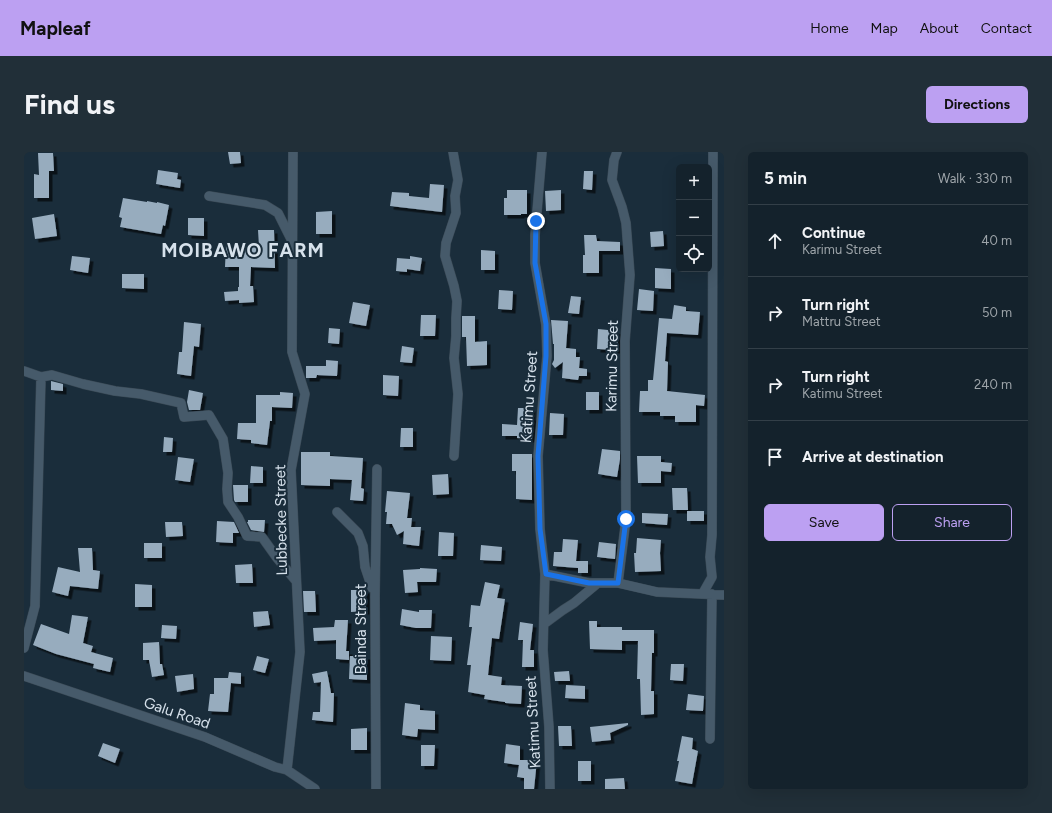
<!DOCTYPE html>
<meta charset="utf-8">
<style>
body{margin:0;font-family:Figtree,sans-serif;background:#212f38;color:#f1f3f6}
.controls{position:absolute;right:12px;top:12px;display:grid;overflow:hidden;border-radius:6px;box-shadow:0 4px 16px #0002}
.controls button{width:36px;height:36px;display:grid;place-items:center;padding:0;border:0;border-bottom:1px solid #333f48;background:#14222c;color:#f1f3f6;font:20px sans-serif}
.stop{position:absolute;width:12px;height:12px;margin:-9px;border:3px solid #1a73e8;border-radius:50%;background:#fff}
.stop.end{background:#1a73e8;border-color:#fff;box-shadow:0 1px 4px #0008}
.list{margin:0;padding:0;list-style:none}
h2{display:flex;justify-content:space-between;align-items:center;height:52px;margin:0;padding:0 16px;font-size:17px}
h2 small{font-size:13px;font-weight:400;color:#9da4a9}
.list li{display:grid;grid-template-columns:26px 1fr auto;gap:12px;align-items:center;box-sizing:border-box;height:72px;padding:0 16px;border-top:1px solid #333f48}
.list b{display:block;font-size:15px;white-space:nowrap}
.list p{margin:0;font-size:13px;white-space:nowrap;color:#9da4a9}
.list em{font-size:13px;font-style:normal;color:#9da4a9}
.actions{display:flex;gap:8px;padding:12px 16px}
.actions a{flex:1;padding:9px 0;border:1px solid #bca0f2;border-radius:6px;text-align:center;font-size:14px;color:#bca0f2}
.actions .main{background:#bca0f2;color:#111}
.icon{flex:none;width:22px;height:22px;fill:none;stroke:currentColor;stroke-width:2;stroke-linecap:round;stroke-linejoin:round}
.map{position:relative;flex:none;width:700px;height:637px;overflow:hidden;border-radius:6px}
header{display:flex;align-items:center;gap:24px;box-sizing:border-box;height:56px;padding:0 20px;background:#bca0f2;color:#111}
header strong{font-size:19px}
nav{display:flex;gap:22px;margin-inline-start:auto;font-size:14px}
.intro{display:flex;align-items:center;justify-content:space-between;box-sizing:border-box;height:96px;padding:0 24px}
h1{margin:0;font-size:28px}
.button{padding:10px 18px;border-radius:6px;background:#bca0f2;color:#111;font-size:14px;font-weight:700}
main{display:flex;gap:24px;padding:0 24px}
aside{flex:1;background:#14222c;border-radius:6px;box-shadow:0 4px 16px #0002}
.map>svg:first-child{display:block}
.building{fill:#97acbe;filter:url(#shadow)}
.lines{fill:none;stroke-linecap:round;stroke-linejoin:round}
.minor-casing{stroke:#3b4a56;stroke-width:10}
.minor{stroke:#465a6a;stroke-width:9}
.route{stroke:#1a73e8;stroke-width:5}
.labels{text-anchor:middle;dominant-baseline:central;stroke-width:4;stroke-linejoin:round;paint-order:stroke}
.street-label{font-size:15px;fill:#d6e1eb;stroke:#1a2d3b}
.district-label{font-size:19px;font-weight:bold;letter-spacing:1px;fill:#d6e1eb;stroke:#1a2d3b}
</style>
<header>
<strong>Mapleaf</strong>
<nav><a>Home</a><a>Map</a><a>About</a><a>Contact</a></nav>
</header>
<div class="intro"><h1>Find us</h1><a class="button">Directions</a></div>
<main>
<div class="map">
<svg width="700" height="637" viewBox="0 0 700 637">
<defs>
<filter id="shadow"><feDropShadow dx="3.5" dy="3.5" stdDeviation="0" flood-color="#0009"/></filter>
</defs>
<rect width="100%" height="100%" fill="#1a2d3b"/>
<path class="building" d="M204,0H216L217,11L206,12Z
M14,1H29L30,19H25V46H10V22L15,23Z
M134,18L154,21L153,27L157,28L156,36L132,32Z
M560,19H569L568,38L559,37Z
M406,32L420,33L418,60L366,54L368,40L385,41V44L405,46Z
M483,38H503V62H497V63H480V46H483Z
M537,38V58L522,59L521,39Z
M99,46L123,50V49L133,51V50L145,53L141,74L139,73L137,82L96,75L98,66L95,65Z
M308,59V82H292V60Z
M30,62L33,84L11,87L8,66Z
M164,66H180V84L164,83Z
M234,78H250L251,116L227,115L226,134H229L230,150L215,151V148L201,149L200,140L214,139V135H215V115H201L202,93H213V95H235Z
M639,79L640,94L627,95L626,80Z
M560,83H572L573,89L596,90V99H575V121H559V103H561Z
M457,98L471,99V118H457Z
M48,104L66,106L64,121L46,118Z
M386,104L398,106L396,119L383,117V120L372,119L373,106L386,107Z
M631,116L647,117V137L631,136Z
M98,122H120V137L98,136Z
M615,137L630,139L629,159L613,158Z
M475,138L489,139L488,158L474,157Z
M547,144L557,145L555,162L544,161Z
M329,150L346,153L342,174L325,171Z
M650,153L662,155V159L676,160L674,183L643,181L641,209L644,210L643,239L681,243L680,254L672,253V270H651V264H636V260H615L616,239H624V228H629L635,166L648,167Z
M397,163H412L411,184H396Z
M438,164H451V190L463,189V213L443,214L442,185H438Z
M527,168L544,169L542,196L552,197V205H556L555,216L563,217V224H555L554,228L538,226L539,210L531,216L528,212L530,208V192H529Z
M160,170L177,172L175,195L170,194L167,224L153,222L155,200H158Z
M305,176L316,177L315,192L304,191Z
M574,177L594,179L593,198L573,197Z
M378,194L390,196L388,211L376,210Z
M302,208L314,209L313,224L293,223L292,226H282V214H302Z
M359,223L375,224L374,244L359,243Z
M27,229L39,232V239L27,238Z
M165,238L179,241L176,258H165L163,250Z
M256,240L269,241L268,256L248,255V269H246L243,293L227,291V288L213,287L214,271H232V243H256Z
M562,240H575V258H562Z
M494,256H508V265H509L508,287L493,286V284H478V272L493,273Z
M526,261L540,262L539,283H525Z
M377,276H389V295H376Z
M140,285L149,286L148,300H139Z
M578,297L596,299V307L593,325L574,322Z
M277,300H306V304L339,306L337,336L340,337L339,349L326,348L328,328L306,327V334L277,333Z
M488,302H508V348L492,347V319H488Z
M613,304H637V310L648,311L647,320L637,319V331H614Z
M154,305L170,307L166,330L151,328Z
M227,314L239,315V331H226Z
M424,322L425,342L409,343L408,323Z
M209,333H224V350H211L210,348Z
M648,336H663L664,358H649Z
M363,339L386,341L383,366H388L387,375H397L395,394L379,392L380,379L373,383L368,372H362L363,360H361Z
M663,359H680V369H663Z
M618,361L644,362L643,373L618,371Z
M224,368H241L240,380L227,378L223,370H224Z
M193,369L210,370L215,381H209V391L192,390Z
M141,370H158L159,384L142,385Z
M415,380L430,381L429,404H414Z
M613,386L637,388L636,401L637,419L611,420L610,401H612Z
M539,387L554,388L552,409H564V421H554V416L529,414L530,400H538Z
M575,390L592,392L591,407L573,405Z
M120,391H138V406H120Z
M457,393L478,395L477,409L456,408Z
M54,396H68L69,418L76,419L74,437L46,434L44,444L28,440L34,415L56,420Z
M228,412L229,431H212L211,413Z
M396,416L413,417L412,430H393L394,440L381,441L379,418L396,417Z
M461,430L476,433L473,446L481,447L475,487L468,486L464,523L478,525L477,533L498,534L497,552L481,551V550L460,547L461,543L444,540L447,513H443L448,475H445L447,453L456,454Z
M111,432L128,433V455H111Z
M327,438H342V459L327,460Z
M279,439H291L292,460H280Z
M378,457L395,460V458H408L407,476H392L376,473Z
M244,459L246,473L230,475L229,460Z
M48,463L64,465L59,491L69,494L67,500L89,506L86,520L69,516L70,512L32,502L9,493L17,472L45,482Z
M311,468H324L322,499H325V508L312,507V488L290,489L289,476L310,475Z
M565,469H573V475H598V478H630V501H628L627,539H630V562L617,563L616,527H613L614,489H598V498L566,497Z
M496,470L509,472L506,498H510V515H498L499,488H494Z
M138,473L153,474L152,487L137,486Z
M407,484L428,485L427,509L406,508Z
M135,490L136,512H138L140,523L128,525L125,508H119V491Z
M233,504L245,507L241,521L229,518Z
M326,504H343V528L325,527Z
M647,512H660L659,529L646,528Z
M303,519L307,541H310L309,570L288,568L289,560H296L297,530L290,531L288,522Z
M545,519L546,529H531L530,520Z
M205,520L217,521V532L207,531L204,560L184,559L186,542H190V526H204Z
M169,522L170,537L153,540L151,524Z
M542,533L561,534V547L541,546Z
M664,542L680,544L679,559L662,558Z
M381,551L396,553V558L411,559V578L394,577L393,585L378,583Z
M604,571V573L586,581L587,588L568,590L566,575Z
M534,574H547L548,594H535Z
M343,576V598H327V577Z
M658,584L669,586L668,597L674,599L668,632L651,629L655,609H653Z
M79,591L96,597L91,611L74,604Z
M482,592L496,594V608H513L510,637H500V626L493,625L495,613L480,611Z
M397,593H411L410,614H397Z
M554,609H567V629H554Z
M600,626L601,637H581V627Z"/>
<g class="lines">
<defs>
<path id="minor" d="M429,0L434,28L431,44L432,61L422,91L421,104L430,134L433,149L432,166V184L430,206L434,242L430,304
M518,0L511,83V111L522,173L523,204L514,304L516,377L521,422L519,498L525,575L526,637
M593,0L590,8L588,28L598,55L602,71L606,123L601,189L602,367L594,431
M185,44L241,53L254,61L267,87
M0,219L17,225L28,223L59,232L91,239L117,242L157,251L160,265L185,263L199,287L204,321L203,337L204,350L214,365L223,384L238,385L253,406L272,429
M313,360L334,381L339,394L341,415L348,436
M521,422L565,431H594L633,440L700,443
M679,441L688,425L686,405L688,383L689,0
M520,472L539,458L550,451L574,431
M0,496L11,454L17,225
M0,524L181,585L251,615L263,618L291,637
M686,587L688,442
M263,618L276,500L267,318L281,242L268,200L269,0
M352,637L351,445L353,317"/>
</defs>
<use href="#minor" class="minor-casing"/>
<use href="#minor" class="minor"/>
</g>
<g class="lines">
<path class="route" d="M512,69L511,111L522,172V204L514,304L516,377L522,422L565,431H594L602,367"/>
</g>
<g class="labels">
<g class="street-label">
<text transform="translate(588 214) rotate(-89)">Karimu Street</text>
<text transform="translate(505 245) rotate(-86)">Katimu Street</text>
<text transform="translate(257 368) rotate(-91)">Lubbecke Street</text>
<text transform="translate(337 477) rotate(-90)">Bainda Street</text>
<text transform="translate(153 561) rotate(19)">Galu Road</text>
<text transform="translate(509 570) rotate(-93)">Katimu Street</text>
</g>
<g class="district-label">
<text x="219" y="98">MOIBAWO FARM</text>
</g>
</g>
</svg>
<div class="controls">
<button>+</button>
<button>−</button>
<button><svg class="icon" aria-label="locate" viewBox="0 0 24 24"><circle cx="12" cy="12" r="6"/><path d="M12 2v4M12 18v4M2 12h4M18 12h4"/></svg></button>
</div>
<div class="stop" style="left:602px;top:367px"></div>
<div class="stop end" style="left:512px;top:69px"></div>
</div>
<aside>
<h2>5 min<small>Walk · 330 m</small></h2>
<ul class="list">
<li><svg class="icon" aria-label="ahead" viewBox="0 0 24 24"><path d="M12 20V5M6 11l6-6 6 6"/></svg><div><b>Continue</b><p>Karimu Street</p></div><em>40 m</em></li>
<li><svg class="icon" aria-label="right" viewBox="0 0 24 24"><path d="M7 20v-9h11M14 6l5 5-5 5"/></svg><div><b>Turn right</b><p>Mattru Street</p></div><em>50 m</em></li>
<li><svg class="icon" aria-label="right" viewBox="0 0 24 24"><path d="M7 20v-9h11M14 6l5 5-5 5"/></svg><div><b>Turn right</b><p>Katimu Street</p></div><em>240 m</em></li>
<li><svg class="icon" aria-label="arrive" viewBox="0 0 24 24"><path d="M6 21V4h12l-3 4 3 4H6"/></svg><div><b>Arrive at destination</b></div></li>
</ul>
<div class="actions"><a class="main">Save</a><a>Share</a></div>
</aside>
</main>
